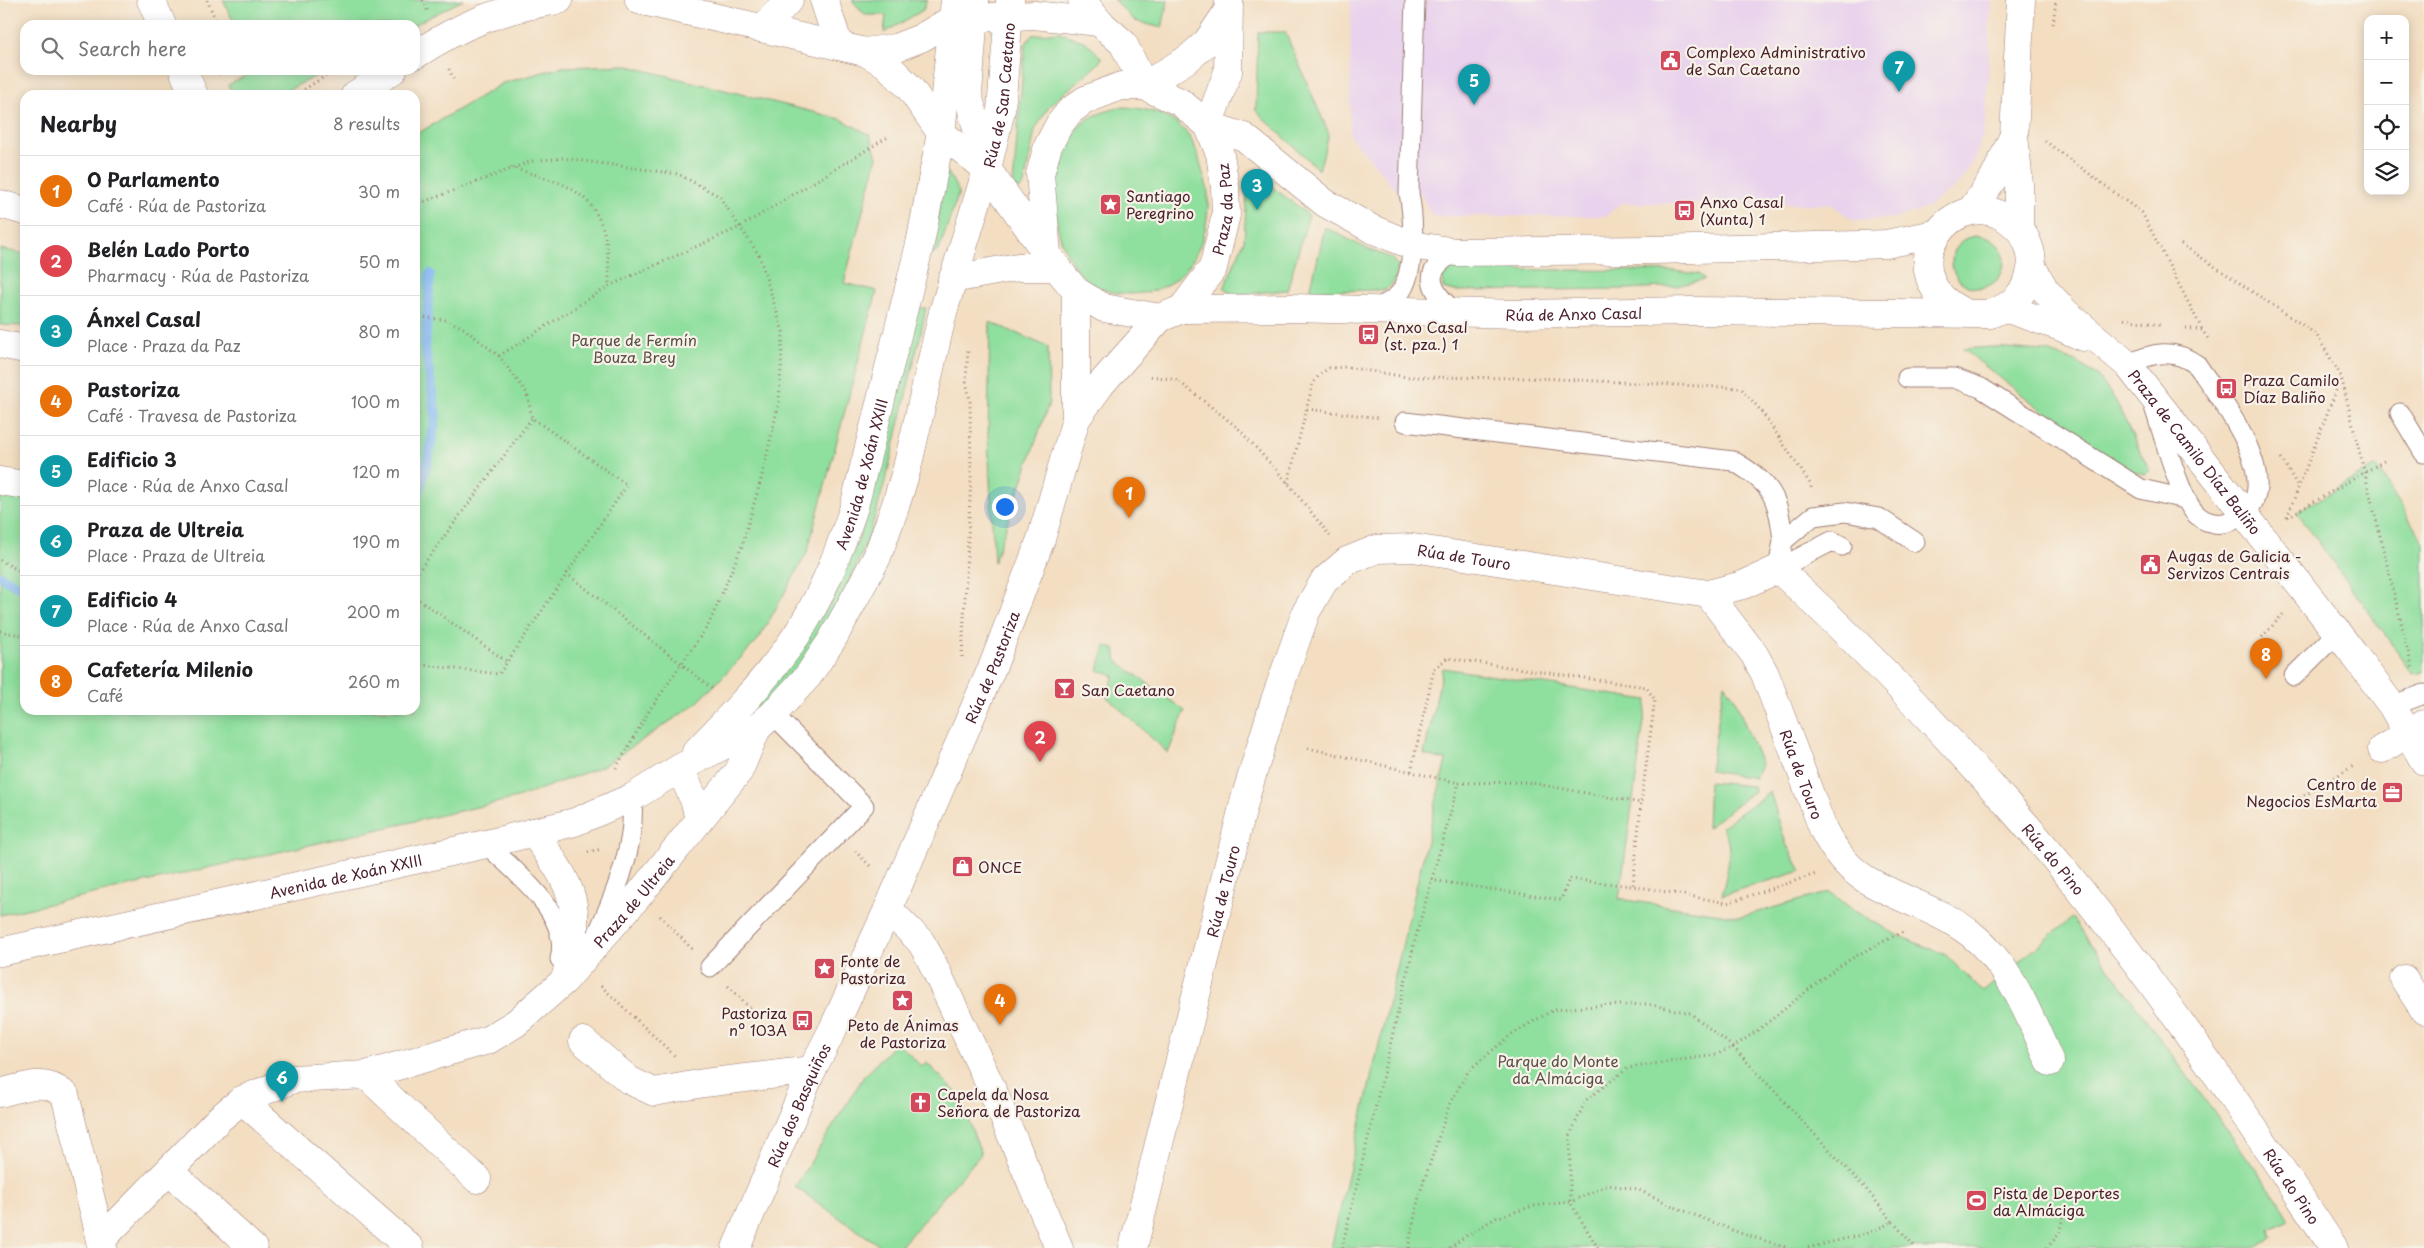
<!DOCTYPE html>
<meta charset="utf-8">
<style>
body{margin:0;font-family:"Playpen Sans",sans-serif;background:#f6f6f6;color:#202124}
.controls{position:absolute;right:15px;top:15px;display:grid;overflow:hidden;border-radius:10px;box-shadow:0 2px 12px #0003}
.controls button{width:45px;height:45px;display:grid;place-items:center;padding:0;border:0;border-bottom:1px solid #e0e0e0;background:#fff;color:#202124;font:25px sans-serif}
.you{position:absolute;left:1004px;top:506px;width:18px;height:18px;margin:-12px;border:4px solid #fff;border-radius:50%;background:#1a73e8;box-shadow:0 0 0 8px #1a73e833}
.badge{display:grid;place-items:center;width:32px;height:32px;border-radius:50%;background:#0f766e;color:#fff;font-size:16px;font-weight:700}
.pin{position:absolute;translate:-50% -41px;filter:drop-shadow(0 1px 2px #0008)}
.pin::after{content:'';position:absolute;top:26px;width:18px;height:15px;background:inherit;clip-path:polygon(0 0,100% 0,50% 100%)}
.list{margin:0;padding:0;list-style:none}
h2{display:flex;justify-content:space-between;align-items:center;height:65px;margin:0;padding:0 20px;font-size:21px}
h2 small{font-size:16px;font-weight:400;color:#757577}
.list li{display:grid;grid-template-columns:32px 1fr auto;gap:15px;align-items:center;box-sizing:border-box;height:70px;padding:0 20px;border-top:1px solid #e0e0e0}
.list b{display:block;font-size:19px;white-space:nowrap}
.list p{margin:0;font-size:16px;white-space:nowrap;color:#757577}
.list em{font-size:16px;font-style:normal;color:#757577}
.icon{flex:none;width:28px;height:28px;fill:none;stroke:currentColor;stroke-width:2;stroke-linecap:round;stroke-linejoin:round}
.map{position:relative;flex:none;width:2424px;height:1248px;overflow:hidden}
.search{position:absolute;background:#fff;box-shadow:0 2px 12px #0003;left:20px;top:20px;width:400px;height:55px;display:flex;align-items:center;gap:12px;box-sizing:border-box;padding:0 18px;border-radius:15px;color:#757577;font-size:19px}
.panel{position:absolute;background:#fff;box-shadow:0 2px 12px #0003;left:20px;top:90px;width:400px;height:625px;border-radius:15px}
.map>svg:first-child{display:block}
.built{fill:#e9d2ed}
.green{fill:#8fdf9e;stroke:#6c7f64}
.lines{fill:none;stroke-linecap:round;stroke-linejoin:round}
.stream{stroke:#83b9f2;stroke-width:10}
.service-casing{stroke:#9e7e76;stroke-width:21}
.pedestrian-casing{stroke:#9e7e76;stroke-width:29}
.minor-casing{stroke:#9e7e76;stroke-width:29}
.tertiary-casing{stroke:#9e7e76;stroke-width:29}
.path{stroke:#9e7e76;stroke-width:3;stroke-dasharray:1 4;stroke-linecap:butt}
.service{stroke:#fff;stroke-width:19}
.pedestrian{stroke:#fff;stroke-width:28}
.minor{stroke:#fff;stroke-width:28}
.tertiary{stroke:#fff;stroke-width:28}
.labels{text-anchor:middle;dominant-baseline:central;stroke-width:4.5;stroke-linejoin:round;paint-order:stroke}
.poi-label{font-size:15px;fill:#4a1f2b;stroke:#f7f3e8;text-anchor:start}
.street-label{font-size:15px;fill:#4a1f2b;stroke:#f7f3e8}
.park-label{font-size:15px;fill:#5b4f48;stroke:#f7f3e8}
</style>
<div class="map">
<svg width="2424" height="1248" viewBox="0 0 2424 1248">
<rect width="100%" height="100%" fill="#f7f3e8"/>
<filter id="ink" filterUnits="userSpaceOnUse"><feTurbulence type="fractalNoise" baseFrequency=".02" numOctaves="2"/><feDisplacementMap in="SourceGraphic" scale="10" xChannelSelector="R" yChannelSelector="G"/><feConvolveMatrix kernelMatrix="1 2 1 2 8 2 1 2 1" color-interpolation-filters="sRGB"/></filter>
<filter id="wash" filterUnits="userSpaceOnUse"><feTurbulence type="fractalNoise" baseFrequency=".0096" numOctaves="4" result="noise"/><feDisplacementMap in="SourceGraphic" scale="20" xChannelSelector="R" yChannelSelector="G"/><feGaussianBlur stdDeviation="1.12" result="paint"/><feColorMatrix in="noise" values="0 0 0 0 0 0 0 0 0 0 0 0 0 0 0 0 0 1.4 0 .05"/><feComposite in="paint" operator="in"/></filter>
<g filter="url(#wash)">
<rect width="100%" height="100%" fill="#f3dec2"/>
<path class="built" d="M1351,0H1991L1986,121L1976,157L1959,184L1929,206L1897,218L1853,220L1831,204L1621,203L1606,216H1432L1420,192L1399,193L1350,136Z"/>
<path class="green" d="M223,0H463L414,25H235Z
M852,0H927L923,10L884,33L886,15H865Z
M1114,0H1168L1162,28L1135,21Z
M1058,32L1086,42L1102,58L1098,64L1049,106L1035,130L1024,185L1018,191L1013,184L1025,45L1032,35Z
M1258,32H1285L1329,134L1319,170L1256,111Z
M624,65L841,119L870,135L877,157L844,283L877,291L807,553L758,640L696,704L603,766L517,798L0,915V496L25,499V710H415V135L503,83L562,67Z
M256,70H328L278,95H234L228,85Z
M1122,107C1142,108 1158,111 1175,122C1191,133 1198,152 1202,170C1204,178 1208,187 1208,196C1210,251 1179,301 1118,293C1091,290 1074,271 1064,247C1048,211 1053,158 1078,128C1088,115 1107,111 1122,107Z
M947,171L959,192L939,250L929,255Z
M1266,182L1309,215L1287,290L1233,295L1224,288L1244,241L1247,189Z
M1325,227L1365,248L1391,258L1398,266L1394,282L1386,290L1310,291Z
M1952 262a26 26 0 1 1 52 0a26 26 0 1 1-52 0Z
M0,249L25,254V326L0,325Z
M1460,269L1674,271L1699,274L1705,279L1677,286L1628,289L1455,291L1443,288L1442,270Z
M915,308H926L921,333C907,386 897,440 882,492C861,572 818,655 758,712L752,706L830,603L859,538L875,488Z
M990,322L1048,347L1049,403L994,562L988,438Z
M1992,347L2044,351L2074,361L2097,375L2115,400L2149,470L2145,474L2124,471L2096,452L1963,349Z
M2376,466L2424,543V672L2413,674L2297,512Z
M1105,646L1115,649L1117,661L1185,711L1168,753L1106,696L1114,676L1098,670Z
M1443,668L1647,700L1619,899L1740,917L1830,892L1853,910L1895,934L1946,955L1983,992L2072,918L2278,1200L2289,1220L2269,1229L2271,1238L2254,1248H1331L1446,760L1424,755Z
M1724,684L1733,695L1761,764L1755,778L1710,771Z
M1709,782L1753,786L1754,791L1707,828Z
M1770,792L1786,844L1801,871L1722,895C1726,873 1736,846 1721,827Z
M897,1042L922,1067L927,1063L959,1095L955,1100L965,1111L981,1154L899,1248H883L795,1187L864,1076Z"/>
<g class="lines">
<path class="stream" d="M415,502L428,460L436,415L425,348L430,274
M0,576L25,590"/>
</g>
</g>
<g filter="url(#ink)">
<g class="lines">
<defs>
<path id="service" d="M1374,309C1381,306 1389,303 1395,298C1417,280 1414,219 1409,193L1415,0
M1455,312C1428,289 1421,270 1456,252
M2128,365C2152,352 2174,348 2197,365C2220,399 2297,494 2231,521C2219,526 2205,523 2196,514C2179,497 2163,432 2154,407
M1907,378H1954L1981,388L2141,489L2185,499
M2400,413L2424,453
M1405,422L1733,461C1772,483 1779,498 1783,541
M1778,569L1783,541L1813,516L1845,512L1879,518L1915,542
M1778,569L1832,541L1842,546
M2294,676L2337,633
M2392,706L2424,694
M486,844C514,871 572,914 560,959
M598,933C611,903 624,873 630,840C633,826 632,811 633,797
M710,967L864,806L773,714"/>
<path id="pedestrian" d="M2382,749L2424,724
M2404,979L2424,1010
M583,1041L629,1080L654,1092L704,1083L812,1070"/>
<g id="minor">
<path d="M151,0L162,25"/>
<path d="M824,0L839,46"/>
<path d="M763,28L789,0"/>
<path d="M183,70L194,95"/>
<path d="M1144,86L1189,58L1207,42L1228,11"/>
<path d="M1208,125L1228,72L1229,0"/>
<path id="s1" d="M2032,267L2045,290L2065,312L2128,365L2353,653L2392,706L2424,761"/>
<path d="M2005,308L2061,327L2083,337"/>
<path d="M0,344L25,349"/>
<path d="M0,481L25,485"/>
<path id="s2" d="M1708,594L1743,585L1778,569C1833,618 1885,671 1935,725C1985,779 2035,833 2081,891C2172,1005 2253,1126 2334,1248"/>
<path d="M680,768L695,802L699,820"/>
<path d="M533,832C575,890 583,904 566,976"/>
<path d="M888,909L921,942L930,958L991,1087L1059,1248"/>
<path d="M366,1075L477,1179"/>
<path d="M0,1093C25,1087 44,1077 65,1095L103,1248"/>
<path d="M242,1100L410,1248"/>
<path d="M169,1171L253,1248"/>
<path id="s3" d="M100,1241L220,1118L242,1100L293,1079L366,1075L488,1040L516,1023L564,981L639,895L739,771L757,728"/>
<path id="s4" d="M1133,1248L1246,795L1275,700L1306,612L1324,581L1347,561L1377,549L1413,548L1708,594L1754,654L1765,674L1823,829C1833,849 1847,868 1867,880C1901,900 1940,910 1971,934C2012,967 2029,1016 2050,1062"/>
</g>
<g id="tertiary">
<path id="s5" d="M639,0L865,52L886,64L910,88L941,133L987,169L1056,267L1076,291L1104,308L1160,318L1182,309L1213,268L1226,215L1225,187L1220,154L1208,125L1180,102L1144,86H1121L1085,100L1070,111L1059,125L1048,146L1040,174L1047,253"/>
<path d="M975,0L968,94L986,165"/>
<path d="M1082,0L1099,22L1123,43L1144,86"/>
<path d="M865,52L895,48L921,38L953,19L1034,15L1099,22"/>
<path d="M415,55C464,23 501,9 559,0"/>
<path d="M355,95L393,70"/>
<path d="M1208,125L1244,137L1325,203L1372,229L1411,245L1456,252L1653,250L1860,245L1886,244L1935,234"/>
<path d="M0,204L25,211"/>
<path d="M1971,211L1995,176L2013,137"/>
<path d="M2019,228V184L2014,136L2021,0"/>
<path d="M952,279L1018,267H1056"/>
<path id="s6" d="M1182,309L1292,308L1518,314L1691,311L1990,314C2012,306 2027,293 2031,269C2034,255 2027,237 2017,227C1958,169 1878,277 1968,314"/>
<path d="M1076,419L1101,384L1160,318"/>
<path id="s7" d="M696,752C728,719 760,686 787,649C818,607 838,555 854,507L920,244L941,133L955,0"/>
<path id="s8" d="M0,952L486,844L575,822L633,797L680,768L757,728L773,714L808,676L832,640L877,557L895,507L907,468L943,312L987,169L1001,110L1010,0"/>
<path id="s9" d="M736,1248L812,1070L833,1029L888,909L994,663L1041,539L1076,419V291"/>
</g>
</defs>
<use href="#service" class="service-casing"/>
<use href="#pedestrian" class="pedestrian-casing"/>
<use href="#minor" class="minor-casing"/>
<use href="#tertiary" class="tertiary-casing"/>
<path class="path" d="M207,0L218,25
M423,0L428,12
M2053,24L2056,0
M449,69L454,81
M218,74L226,70
M296,95L333,71
M2045,141L2142,213L2202,329
M511,167C530,174 552,178 570,188C607,209 609,247 609,286
M415,205L532,161L562,158L678,174L719,196L759,255L783,332L779,402L763,472L742,546L709,624L649,711L616,768
M2181,244L2316,334L2341,376L2413,671
M415,316L446,320L462,327L499,356L527,393L532,418L627,485L499,674L415,664
M2124,319L2160,325
M2186,328L2202,330L2209,340
M499,356L609,286L740,227L888,137
M415,369L419,400L415,444
M1151,376L1177,380L1238,428L1288,483L1330,536
M1307,409L1381,418
M2281,458L2299,488
M1288,483L1313,383L1320,374L1329,368L1346,367L1407,377L1536,378L1741,388L1762,412L1811,485V490
M2287,517L2341,378
M2288,517L2384,461
M0,560L25,574
M566,573L714,690
M415,576L532,418
M415,597L506,661
M0,631L25,636
M2262,637L2284,613
M962,657L971,478L970,400L966,381L968,349
M1308,748L1459,783L1526,782L1641,803L1633,886
M1411,771L1434,669L1447,658L1646,687L1655,700L1641,803
M2300,798L2355,765
M855,851L872,868
M588,852L602,849
M1431,880L1561,900L1569,879L1640,887L1727,903L1816,874
M660,916L692,949
M601,986L676,1057
M728,986L753,1011
M1893,1222L1916,1248
M1342,1248L1416,936L1459,783
M1408,1248L1419,1196L1450,1103L1469,1070L1512,1034L1553,1010L1594,1006L1647,1004L1690,1013L1733,1047C1768,1025 1794,1000 1826,976C1849,958 1876,945 1903,932
M1450,1248L1464,1237L1496,1218L1533,1206L1570,1202L1608,1185L1637,1189L1677,1208L1740,1233L1788,1248
M1598,1248L1570,1202V1135L1586,1100L1628,1068L1715,1055L1733,1047L1866,1189L1893,1222L1865,1234L1807,1248
M2047,1248L2059,1234L2065,1208"/>
<use href="#service" class="service"/>
<use href="#pedestrian" class="pedestrian"/>
<use href="#minor" class="minor"/>
<use href="#tertiary" class="tertiary"/>
</g>
</g>
<defs>
<symbol id="civic-square" viewBox="-11 -11 22 22"><rect x="-9" y="-9" width="18" height="18" rx="4" fill="#d1495b" stroke="#f7f3e8"/><path d="M-.6-6.5H3V-4.5H.6V-3L4-1V1h2V6H-6V1h2V-1L-.6-3ZM-1.2 2.5V6h2.4V2.5Z" fill="#fff"/></symbol>
<symbol id="sight-square" viewBox="-11 -11 22 22"><rect x="-9" y="-9" width="18" height="18" rx="4" fill="#d1495b" stroke="#f7f3e8"/><path d="M0-6L1.8-2.2L6-1.7L2.9 1.2L3.7 5.4L0 3.3L-3.7 5.4L-2.9 1.2L-6-1.7L-1.8-2.2Z" fill="#fff"/></symbol>
<symbol id="bus-square" viewBox="-11 -11 22 22"><rect x="-9" y="-9" width="18" height="18" rx="4" fill="#d1495b" stroke="#f7f3e8"/><path d="M-5-6H5V4H4V6H2V4H-2V6H-4V4H-5ZM-3.5-4V0h7V-4ZM-3.5 1.2v1.5H-2V1.2ZM2 1.2v1.5H3.5V1.2Z" fill="#fff"/></symbol>
<symbol id="bar-square" viewBox="-11 -11 22 22"><rect x="-9" y="-9" width="18" height="18" rx="4" fill="#d1495b" stroke="#f7f3e8"/><path d="M-6-5H6L.8 .8V4.5H3.5V6h-7V4.5H-.8V.8Z" fill="#fff"/></symbol>
<symbol id="office-square" viewBox="-11 -11 22 22"><rect x="-9" y="-9" width="18" height="18" rx="4" fill="#d1495b" stroke="#f7f3e8"/><path d="M-6-3h4V-5.5h4V-3h4V5H-6ZM-1-4.5V-3h2v-1.5ZM-6 0V1H6V0Z" fill="#fff"/></symbol>
<symbol id="shop-square" viewBox="-11 -11 22 22"><rect x="-9" y="-9" width="18" height="18" rx="4" fill="#d1495b" stroke="#f7f3e8"/><path d="M-5-2.5h2.3a2.7 3.5 0 0 1 5.4 0H5L5.5 6h-11ZM-1.5-2.5h3a1.5 2.3 0 0 0-3 0Z" fill="#fff"/></symbol>
<symbol id="church-square" viewBox="-11 -11 22 22"><rect x="-9" y="-9" width="18" height="18" rx="4" fill="#d1495b" stroke="#f7f3e8"/><path d="M-1.2-6h2.4v3.5h3.3v2.4h-3.3V6h-2.4V-.1h-3.3v-2.4h3.3Z" fill="#fff"/></symbol>
<symbol id="stadium-square" viewBox="-11 -11 22 22"><rect x="-9" y="-9" width="18" height="18" rx="4" fill="#d1495b" stroke="#f7f3e8"/><path d="M0-5a6.5 5 0 1 0 0 10a6.5 5 0 1 0 0-10ZM-3.5-1.8h7v3.6h-7Z" fill="#fff"/></symbol>
</defs>
<g fill-rule="evenodd">
<use href="#civic-square" x="1658" y="48" width="25" height="25"/>
<use href="#sight-square" x="1098" y="192" width="25" height="25"/>
<use href="#bus-square" x="1672" y="198" width="25" height="25"/>
<use href="#bus-square" x="1356" y="322" width="25" height="25"/>
<use href="#bus-square" x="2214" y="376" width="25" height="25"/>
<use href="#civic-square" x="2138" y="552" width="25" height="25"/>
<use href="#bar-square" x="1052" y="676" width="25" height="25"/>
<use href="#office-square" x="2380" y="780" width="25" height="25"/>
<use href="#shop-square" x="950" y="854" width="25" height="25"/>
<use href="#sight-square" x="812" y="956" width="25" height="25"/>
<use href="#sight-square" x="890" y="988" width="25" height="25"/>
<use href="#bus-square" x="790" y="1008" width="25" height="25"/>
<use href="#church-square" x="908" y="1090" width="25" height="25"/>
<use href="#stadium-square" x="1964" y="1188" width="25" height="25"/>
</g>
<g class="labels">
<g class="poi-label">
<text x="1686" y="51">Complexo Administrativo<tspan x="1686" dy="17">de San Caetano</tspan></text>
<text x="1126" y="195">Santiago<tspan x="1126" dy="17">Peregrino</tspan></text>
<text x="1700" y="201">Anxo Casal<tspan x="1700" dy="17">(Xunta) 1</tspan></text>
<text x="1384" y="326">Anxo Casal<tspan x="1384" dy="17">(st. pza.) 1</tspan></text>
<text x="2243" y="379">Praza Camilo<tspan x="2243" dy="17">Díaz Baliño</tspan></text>
<text x="2167" y="555">Augas de Galicia -<tspan x="2167" dy="17">Servizos Centrais</tspan></text>
<text x="1081" y="689">San Caetano</text>
<text x="2377" y="783" text-anchor="end">Centro de<tspan x="2377" dy="17">Negocios EsMarta</tspan></text>
<text x="978" y="866">ONCE</text>
<text x="840" y="960">Fonte de<tspan x="840" dy="17">Pastoriza</tspan></text>
<text x="787" y="1012" text-anchor="end">Pastoriza<tspan x="787" dy="17">nº 103A</tspan></text>
<text x="903" y="1024" text-anchor="middle">Peto de Ánimas<tspan x="903" dy="17">de Pastoriza</tspan></text>
<text x="937" y="1093">Capela da Nosa<tspan x="937" dy="17">Señora de Pastoriza</tspan></text>
<text x="1993" y="1192">Pista de Deportes<tspan x="1993" dy="17">da Almáciga</tspan></text>
</g>
<g class="street-label">
<text stroke="none"><textPath href="#s8" startOffset="1484">Rúa de San Caetano</textPath></text>
<text stroke="none"><textPath href="#s5" startOffset="779">Praza da Paz</textPath></text>
<text stroke="none"><textPath href="#s6" startOffset="392">Rúa de Anxo Casal</textPath></text>
<text stroke="none"><textPath href="#s1" startOffset="248">Praza de Camilo Díaz Baliño</textPath></text>
<text stroke="none"><textPath href="#s7" startOffset="329">Avenida de Xoán XXIII</textPath></text>
<text stroke="none"><textPath href="#s4" startOffset="846">Rúa de Touro</textPath></text>
<text stroke="none"><textPath href="#s9" startOffset="635">Rúa de Pastoriza</textPath></text>
<text stroke="none"><textPath href="#s4" startOffset="1298">Rúa de Touro</textPath></text>
<text stroke="none"><textPath href="#s2" startOffset="475">Rúa do Pino</textPath></text>
<text stroke="none"><textPath href="#s8" startOffset="354">Avenida de Xoán XXIII</textPath></text>
<text stroke="none"><textPath href="#s4" startOffset="368">Rúa de Touro</textPath></text>
<text stroke="none"><textPath href="#s3" startOffset="658">Praza de Ultreia</textPath></text>
<text stroke="none"><textPath href="#s9" startOffset="156">Rúa dos Basquiños</textPath></text>
<text stroke="none"><textPath href="#s2" startOffset="880">Rúa do Pino</textPath></text>
</g>
<g class="park-label">
<text x="634" y="339">Parque de Fermín<tspan x="634" dy="17">Bouza Brey</tspan></text>
<text x="1558" y="1060">Parque do Monte<tspan x="1558" dy="17">da Almáciga</tspan></text>
</g>
</g>
</svg>
<div class="controls">
<button>+</button>
<button>−</button>
<button><svg class="icon" aria-label="locate" viewBox="0 0 24 24"><circle cx="12" cy="12" r="6"/><path d="M12 2v4M12 18v4M2 12h4M18 12h4"/></svg></button>
<button><svg class="icon" aria-label="layers" viewBox="0 0 24 24"><path d="M12 4l9 5-9 5-9-5zM3 14l9 5 9-5"/></svg></button>
</div>
<div class="you"></div>
<div class="pin badge" style="left:1129px;top:518px;background:#e8710a">1</div>
<div class="pin badge" style="left:1040px;top:762px;background:#e0444e">2</div>
<div class="pin badge" style="left:1257px;top:210px;background:#0f9aa8">3</div>
<div class="pin badge" style="left:1000px;top:1025px;background:#e8710a">4</div>
<div class="pin badge" style="left:1474px;top:105px;background:#0f9aa8">5</div>
<div class="pin badge" style="left:282px;top:1102px;background:#0f9aa8">6</div>
<div class="pin badge" style="left:1899px;top:92px;background:#0f9aa8">7</div>
<div class="pin badge" style="left:2266px;top:679px;background:#e8710a">8</div>
<div class="search"><svg class="icon" aria-label="search" viewBox="0 0 24 24"><circle cx="10" cy="10" r="6"/><path d="M15 15l6 6"/></svg>Search here</div>
<section class="panel">
<h2>Nearby<small>8 results</small></h2>
<ul class="list">
<li><span class="badge" style="background:#e8710a">1</span><div><b>O Parlamento</b><p>Café · Rúa de Pastoriza</p></div><em>30 m</em></li>
<li><span class="badge" style="background:#e0444e">2</span><div><b>Belén Lado Porto</b><p>Pharmacy · Rúa de Pastoriza</p></div><em>50 m</em></li>
<li><span class="badge" style="background:#0f9aa8">3</span><div><b>Ánxel Casal</b><p>Place · Praza da Paz</p></div><em>80 m</em></li>
<li><span class="badge" style="background:#e8710a">4</span><div><b>Pastoriza</b><p>Café · Travesa de Pastoriza</p></div><em>100 m</em></li>
<li><span class="badge" style="background:#0f9aa8">5</span><div><b>Edificio 3</b><p>Place · Rúa de Anxo Casal</p></div><em>120 m</em></li>
<li><span class="badge" style="background:#0f9aa8">6</span><div><b>Praza de Ultreia</b><p>Place · Praza de Ultreia</p></div><em>190 m</em></li>
<li><span class="badge" style="background:#0f9aa8">7</span><div><b>Edificio 4</b><p>Place · Rúa de Anxo Casal</p></div><em>200 m</em></li>
<li><span class="badge" style="background:#e8710a">8</span><div><b>Cafetería Milenio</b><p>Café</p></div><em>260 m</em></li>
</ul>
</section>
</div>
